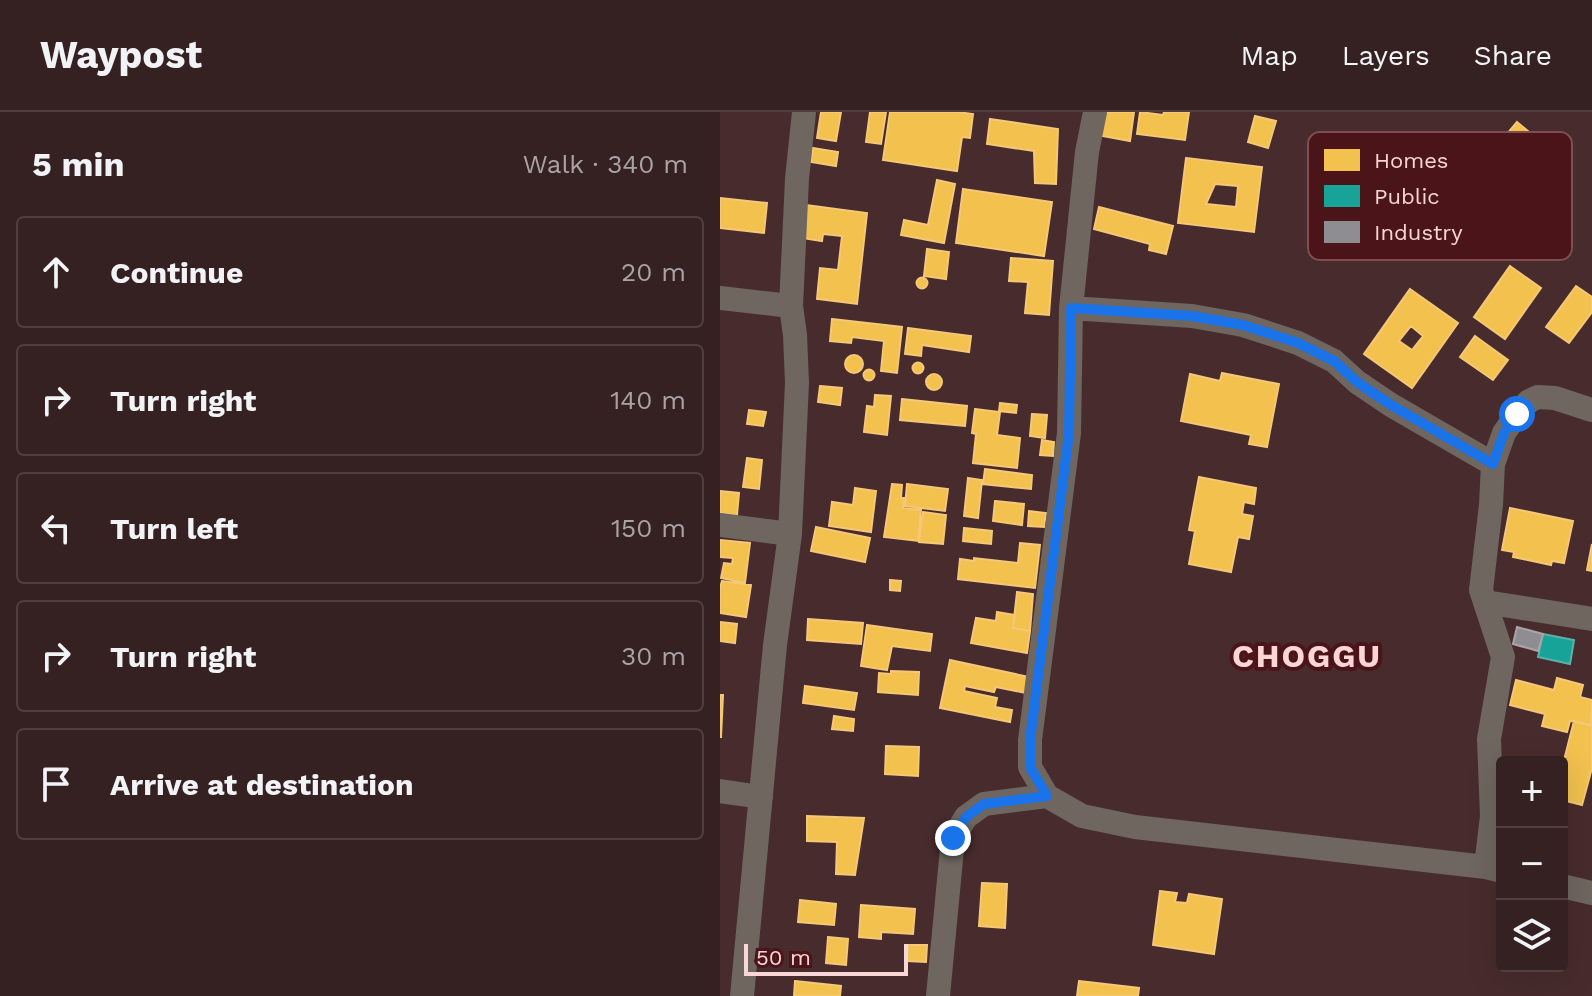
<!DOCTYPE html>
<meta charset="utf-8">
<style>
body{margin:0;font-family:"Work Sans",sans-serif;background:#3d292a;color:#f1f3f6}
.controls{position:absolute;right:24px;bottom:24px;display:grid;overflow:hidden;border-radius:8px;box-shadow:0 8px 32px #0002}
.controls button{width:72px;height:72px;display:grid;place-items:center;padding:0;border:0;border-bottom:2px solid #503e40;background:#362122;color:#f1f3f6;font:40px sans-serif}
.scale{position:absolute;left:24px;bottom:20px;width:164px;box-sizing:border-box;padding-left:8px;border:4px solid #fbd6d6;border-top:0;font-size:22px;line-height:28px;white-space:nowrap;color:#fbd6d6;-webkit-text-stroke:6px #4a1419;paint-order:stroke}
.stop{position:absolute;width:24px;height:24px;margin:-18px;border:6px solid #1a73e8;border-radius:50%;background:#fff}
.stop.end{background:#1a73e8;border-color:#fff;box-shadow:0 2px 8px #0008}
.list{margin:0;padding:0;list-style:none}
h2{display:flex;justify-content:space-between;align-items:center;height:104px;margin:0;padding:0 32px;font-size:34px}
h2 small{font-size:26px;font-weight:400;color:#aaa3a5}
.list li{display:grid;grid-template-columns:52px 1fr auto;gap:24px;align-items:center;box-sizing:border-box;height:112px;margin:0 16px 16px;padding:0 16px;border:2px solid #503e40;border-radius:8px}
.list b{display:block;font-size:30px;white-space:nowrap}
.list em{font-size:26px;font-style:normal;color:#aaa3a5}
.icon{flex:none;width:44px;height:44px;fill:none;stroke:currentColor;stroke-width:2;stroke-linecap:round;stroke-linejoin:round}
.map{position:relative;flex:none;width:872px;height:884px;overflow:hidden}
header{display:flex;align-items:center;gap:48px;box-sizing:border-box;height:112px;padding:0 40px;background:#362122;border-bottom:2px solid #503e40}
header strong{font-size:38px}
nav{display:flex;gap:44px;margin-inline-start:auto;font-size:28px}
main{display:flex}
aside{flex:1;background:#362122}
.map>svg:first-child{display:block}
.homes{fill:#f2c14e;stroke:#f5c777;stroke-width:2;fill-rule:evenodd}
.public{fill:#17a398;stroke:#5bb2ab;stroke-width:2}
.industry{fill:#8d8d92;stroke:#aea3a6;stroke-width:2}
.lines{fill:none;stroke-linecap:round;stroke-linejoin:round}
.minor{stroke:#6e665f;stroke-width:24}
.route{stroke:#1a73e8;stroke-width:10}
.labels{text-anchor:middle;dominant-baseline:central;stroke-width:8;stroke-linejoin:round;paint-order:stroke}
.district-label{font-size:32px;font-weight:bold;letter-spacing:2px;fill:#fbd6d6;stroke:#4a1419}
.key{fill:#4a1419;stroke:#7f4e52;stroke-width:2}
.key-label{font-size:22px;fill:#fbd6d6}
</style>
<header>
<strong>Waypost</strong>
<nav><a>Map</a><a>Layers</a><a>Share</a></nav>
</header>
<main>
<aside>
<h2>5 min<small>Walk · 340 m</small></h2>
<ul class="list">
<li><svg class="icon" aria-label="ahead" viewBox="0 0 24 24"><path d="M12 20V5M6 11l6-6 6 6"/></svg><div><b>Continue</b></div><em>20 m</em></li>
<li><svg class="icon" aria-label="right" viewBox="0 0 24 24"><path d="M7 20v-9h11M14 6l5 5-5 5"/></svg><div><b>Turn right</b></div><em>140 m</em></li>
<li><svg class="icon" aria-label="left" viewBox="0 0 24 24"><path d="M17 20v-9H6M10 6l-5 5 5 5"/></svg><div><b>Turn left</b></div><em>150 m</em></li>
<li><svg class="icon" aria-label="right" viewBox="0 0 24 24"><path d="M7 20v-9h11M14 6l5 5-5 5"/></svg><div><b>Turn right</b></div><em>30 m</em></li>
<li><svg class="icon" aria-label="arrive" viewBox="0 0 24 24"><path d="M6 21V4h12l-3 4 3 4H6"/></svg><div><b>Arrive at destination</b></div></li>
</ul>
</aside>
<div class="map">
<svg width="872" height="884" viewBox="0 0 872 884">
<rect width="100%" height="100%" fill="#482c2d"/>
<path class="homes" d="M101,0H121L116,29L97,26Z
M150,0H166L161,32L146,30Z
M170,0H237L253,2L250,26L242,25L237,59L163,48Z
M381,0H414L410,29L377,23Z
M420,0L443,3L444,0H469L465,28L417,22Z
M535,4L556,9L548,36L528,30Z
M270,7L338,17L336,72L315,71L314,39L267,32Z
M797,10L816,26L777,73L789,83L830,34L850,51L793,119L742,76Z
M93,36L118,40L116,54L91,50Z
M466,46L542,55L534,120L458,111ZM495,72L518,74L516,95L486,92Z
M217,68L235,72L224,131L181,123L184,108L208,113Z
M243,77L332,90L324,144L236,131Z
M0,86L47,91L44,121L0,116Z
M86,93L147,101L137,192L97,187L100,156L118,158L122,124L103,122L102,129L82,126Z
M379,95L453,114L446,142L429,138L430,132L374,117Z
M207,137L229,140L226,167L204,164Z
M291,146L333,149L329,203L305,201L308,170L289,169Z
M790,154L821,176L785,227L754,205Z
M196.5 171a5.5 5.5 0 1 1 11 0a5.5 5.5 0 1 1-11 0Z
M856,174L872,185V200L849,231L826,215Z
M690,177L738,211L692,276L644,242ZM691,214L703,224L692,238L679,229Z
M112,207L182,215L177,261L161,259L164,229L132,225L131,231L110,229Z
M188,216L251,224L249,240L202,233L201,244L185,242Z
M755,224L788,248L773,268L740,245Z
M125 252a9 9 0 1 1 18 0a9 9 0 1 1-18 0Z
M192.5 256a5.5 5.5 0 1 1 11 0a5.5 5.5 0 1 1-11 0Z
M143.5 263a5.5 5.5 0 1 1 11 0a5.5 5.5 0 1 1-11 0Z
M502,261L559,272L547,335L529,332L531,323L461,309L470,262L500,269Z
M206 270a8 8 0 1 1 16 0a8 8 0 1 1-16 0Z
M100,274L122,276L120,293L98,290Z
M155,283L171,284L167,323L144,320L147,294L154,295Z
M182,287L247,294L245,314L180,308Z
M280,291L297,293L296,301L279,299Z
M255,297L280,300L277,323L300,326L297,356L253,351L256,322L252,321Z
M29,298L46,300L43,314L27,312Z
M312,302L327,303L325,326L310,324Z
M322,328L334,330L333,344L320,343Z
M27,346L42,348L39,377L23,375Z
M265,357L312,363L311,377L263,372Z
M479,365L536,376L534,392L524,390L522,402L533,404L529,427L518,425L511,460L469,452L475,419L469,418Z
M248,366L262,368L258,406L244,404Z
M172,372L182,373L181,386H184L183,396L201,398L198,429L164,425Z
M187,372L228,377L225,399L185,394Z
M135,376L156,379L151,420L109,414L112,390L133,393Z
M0,379L19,381L17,403L0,401Z
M275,389L304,392L302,413L273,409Z
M790,396L853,409L844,451L832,449L831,453L793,445L794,440L782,438Z
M309,399L326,401L324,415L308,414Z
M203,400L226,403L223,432L199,430Z
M96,415L150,426L145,450L91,439Z
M244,416L272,419L271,432L243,429Z
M0,428L30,431L25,471L1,466L4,451L12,452L13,446L0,445Z
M300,431L320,433L315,476L238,467L240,447L254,449V446L298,451Z
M872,432V459L867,458Z
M170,468L181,469L180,479L170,478Z
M2,469L31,473L26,505L0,501V476Z
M297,480L313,482L310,519L293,516Z
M277,500L295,503L293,516L310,519L307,541L251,531L256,506L276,509Z
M88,507L143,511L141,532L87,528Z
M0,510L17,512L15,531L0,529Z
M147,513L212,522L210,539L172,534L167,558L141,554Z
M230,548L309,565L306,581L276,575L274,580L245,574L244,579L277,586L275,595L292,598L290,610L220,596Z
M171,559L199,560L198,583L158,580L159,561L171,562Z
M837,566L863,573L860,585L872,588L871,613L850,609L847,620L822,614L825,602L790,593L796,568L834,578Z
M85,574L137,581L134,598L83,591Z
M0,583H3L1,625H0Z
M114,604L134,607L133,619L112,617Z
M854,609L872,614V656L862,693L842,688V656Z
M166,634L199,635L198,664L165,662Z
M87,704L144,706L135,763L116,762L117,730L87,729Z
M262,771L287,772L285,816L259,814Z
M440,779L457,781L455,790L467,791L469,782L502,787L494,842L433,833Z
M80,788L116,792L114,813L78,810Z
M141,793L195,797L193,822L161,820V827L139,825Z
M108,825L128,827L126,853L106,851Z
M188,833H207L206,850L187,849Z
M75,869L121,874L120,884H74Z
M359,869L419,876L418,884H357Z"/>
<path class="public" d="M823,522L854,528L850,552L818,545Z"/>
<path class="industry" d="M797,515L823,522L818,539L793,532Z"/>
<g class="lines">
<path class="minor" d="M375,0L367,40L351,196L349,321L310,628V655L327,684L362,704L415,715L766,755L782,759
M0,186L71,194L75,223L77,271L70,422L55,533L22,884
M71,194L77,67L84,0
M351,196L472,204L523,213L578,231L614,249L637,270L671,293L773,352
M0,413L70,422
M765,490L872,507
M0,679L41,685
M766,755L772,704L769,627L783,545L761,478L771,393L773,352L784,321L797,302L809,289L818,285L835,286L872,298
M842,774L872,781
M218,884L233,726L246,705L264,692L327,684"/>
</g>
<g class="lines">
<path class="route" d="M233,726L246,705L264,692L327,684L310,655V628L349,321L351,196L472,204L523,213L578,231L614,249L637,270L671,293L773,352L784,321L797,302"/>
</g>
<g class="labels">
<g class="district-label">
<text x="587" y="544">CHOGGU</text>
</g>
</g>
<rect x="588" y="20" width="264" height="128" rx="12" class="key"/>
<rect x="604" y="37" width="36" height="22" fill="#f2c14e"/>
<rect x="604" y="73" width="36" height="22" fill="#17a398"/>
<rect x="604" y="109" width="36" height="22" fill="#8d8d92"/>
<g class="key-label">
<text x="654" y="56">Homes</text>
<text x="654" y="92">Public</text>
<text x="654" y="128">Industry</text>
</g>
</svg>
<div class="controls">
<button>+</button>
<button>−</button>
<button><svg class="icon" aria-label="layers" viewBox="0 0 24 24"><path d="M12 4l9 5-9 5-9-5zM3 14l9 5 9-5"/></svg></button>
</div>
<div class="scale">50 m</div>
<div class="stop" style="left:797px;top:302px"></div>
<div class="stop end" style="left:233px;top:726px"></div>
</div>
</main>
